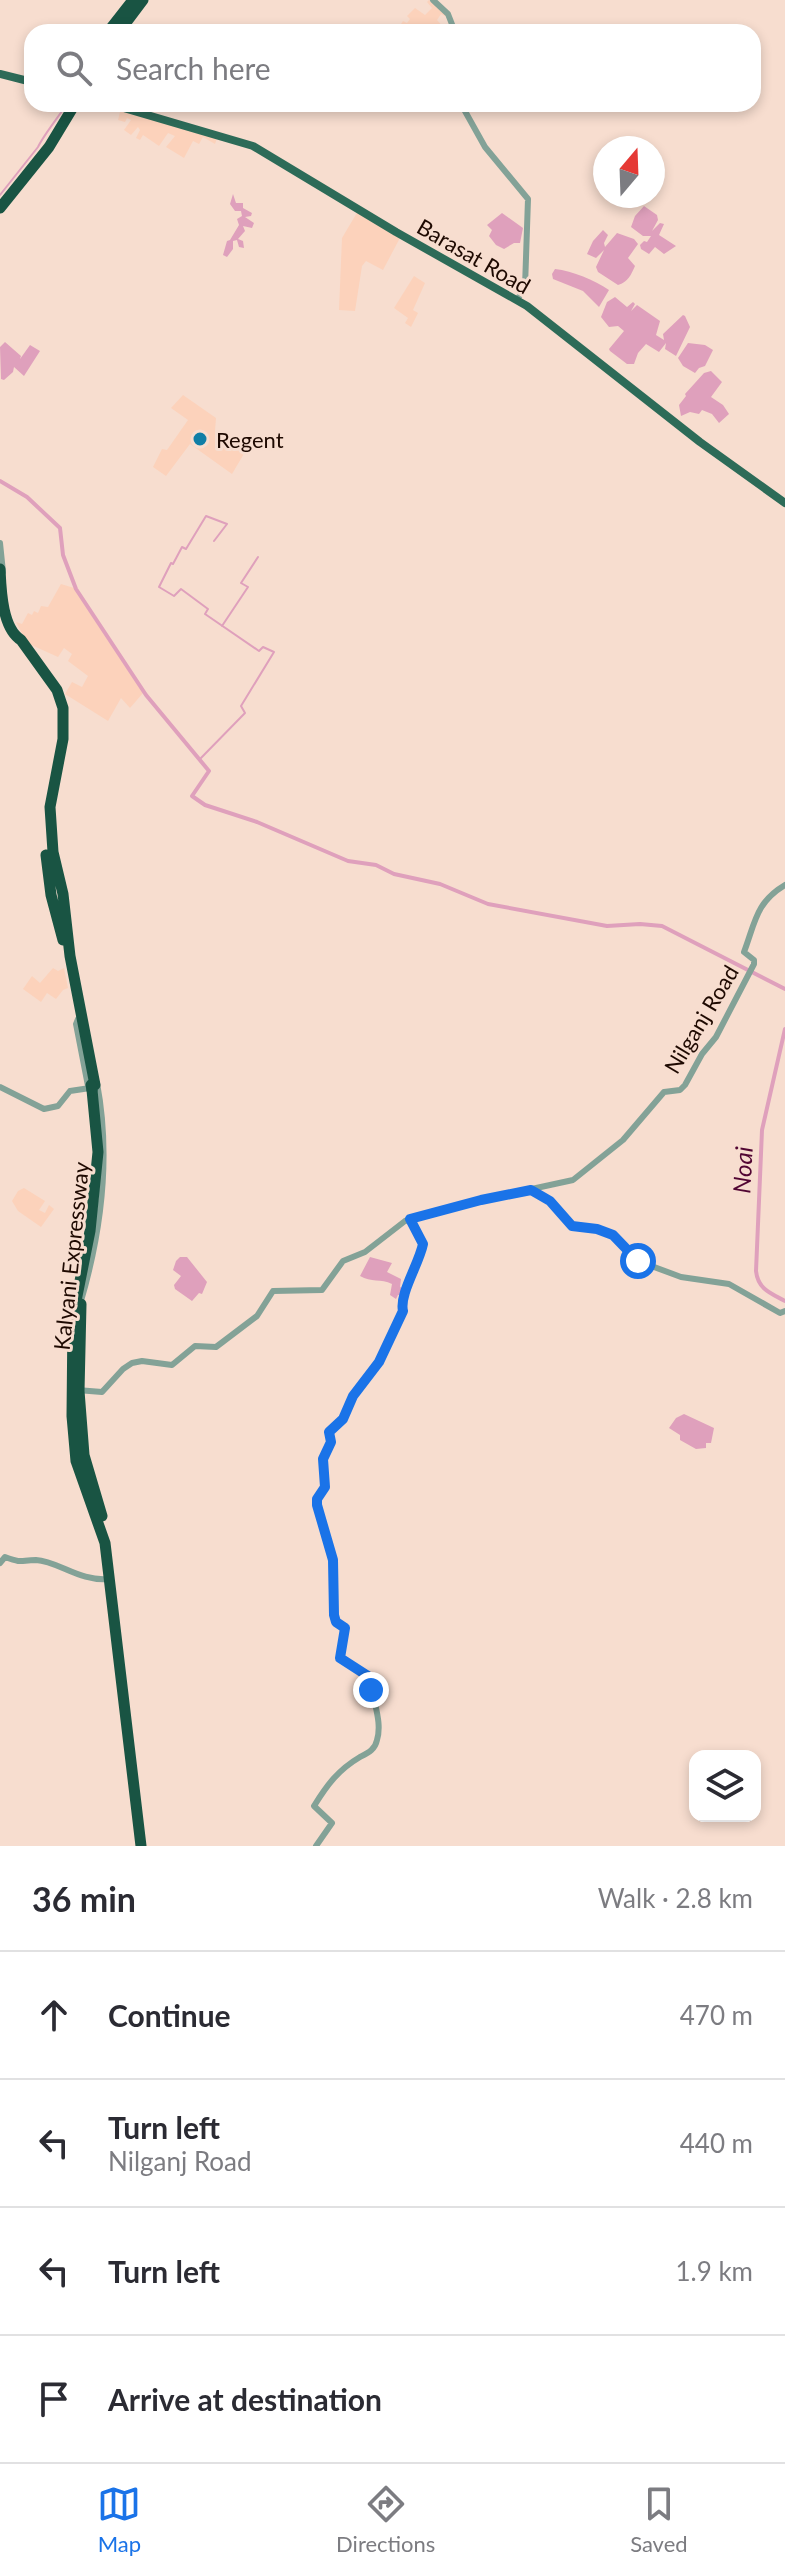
<!DOCTYPE html>
<meta charset="utf-8">
<style>
body{margin:0;font-family:Lato,sans-serif;background:#f7f7f7;color:#2b2b33}
.controls{position:absolute;right:24px;bottom:24px;display:grid;overflow:hidden;border-radius:16px;box-shadow:0 4px 12px #0003}
.controls button{width:72px;height:72px;display:grid;place-items:center;padding:0;border:0;border-bottom:2px solid #e1e1e2;background:#fff;color:#2b2b33;font:40px sans-serif}
.compass{position:absolute;left:593px;top:136px;width:72px;height:72px;border-radius:50%;background:#fff;box-shadow:0 4px 12px #0003;rotate:19deg}
.stop{position:absolute;width:24px;height:24px;margin:-18px;border:6px solid #1a73e8;border-radius:50%;background:#fff}
.stop.end{background:#1a73e8;border-color:#fff;box-shadow:0 2px 8px #0008}
.list{margin:0;padding:0;list-style:none}
h2{display:flex;justify-content:space-between;align-items:center;height:104px;margin:0;padding:0 32px;font-size:34px}
h2 small{font-size:26px;font-weight:400;color:#7c7c81}
.list li{display:grid;grid-template-columns:52px 1fr auto;gap:24px;align-items:center;box-sizing:border-box;height:128px;padding:0 32px;border-top:2px solid #e1e1e2}
.list b{display:block;font-size:30px;white-space:nowrap}
.list p{margin:0;font-size:26px;white-space:nowrap;color:#7c7c81}
.list em{font-size:26px;font-style:normal;color:#7c7c81}
.icon{flex:none;width:44px;height:44px;fill:none;stroke:currentColor;stroke-width:2;stroke-linecap:round;stroke-linejoin:round}
.map{position:relative;flex:none;width:785px;height:1846px;overflow:hidden}
.search{position:absolute;background:#fff;box-shadow:0 4px 12px #0003;left:24px;right:24px;top:24px;height:88px;display:flex;align-items:center;gap:20px;box-sizing:border-box;padding:0 28px;border-radius:24px;color:#7c7c81;font-size:30px}
.sheet{height:616px;background:#fff}
nav{display:flex;justify-content:space-around;align-items:center;box-sizing:border-box;height:112px;border-top:2px solid #e1e1e2;background:#fff;font-size:22px;color:#7c7c81}
nav a{display:grid;justify-items:center;gap:4px}
nav .on{color:#1a73e8}
.map>svg:first-child{display:block}
.built{fill:#fcd2bb}
.water{fill:#dfa0bc}
.lines{fill:none;stroke-linecap:round;stroke-linejoin:round}
.stream{stroke:#dfa0bc;stroke-width:2}
.canal{stroke:#dfa0bc;stroke-width:4}
.minor{stroke:#83a297;stroke-width:6}
.major{stroke:#2d6b58;stroke-width:8}
.highway{stroke:#195443;stroke-width:11}
.highway-bridge{stroke:#195443;stroke-width:11}
.route{stroke:#1a73e8;stroke-width:10}
.poi-dot{fill:#107ea6;stroke:#f7ddcf;stroke-width:3}
.labels{text-anchor:middle;dominant-baseline:central;stroke-width:6;stroke-linejoin:round;paint-order:stroke}
.street-label{font-size:22px;fill:#1e0901;stroke:#f7ddcf}
.poi-label{font-size:22px;fill:#1e0901;stroke:#f7ddcf;text-anchor:start}
.water-label{font-size:24px;font-style:italic;fill:#520633;stroke:#f7ddcf}
</style>
<div class="map">
<svg width="785" height="1846" viewBox="0 0 785 1846">
<rect width="100%" height="100%" fill="#f7ddcf"/>
<path class="built" d="M429,0L447,14L452,25L450,27L447,17L441,14L437,20L444,28L438,32H396L403,21L407,23L410,19L407,16L415,8L425,15L432,8L427,2Z
M121,108L218,135L215,144L203,137L199,144L193,141L184,158L166,147L175,136L168,133L159,146L143,135L140,140L136,138L140,130L138,127L131,135L124,130L131,120L127,118L125,122L118,120Z
M358,211L401,236L383,270L366,261L362,266L355,311L339,310L342,238Z
M414,276L425,283L413,310L418,313L411,327L405,323L408,318L394,308Z
M183,395L216,418L215,431L219,435L245,452L232,474L190,444L166,476L153,467L162,449L167,450L188,420L171,408Z
M61,584L74,588L143,693L130,708L121,698L108,721L65,694L72,682L82,687L88,676L68,661L72,654L64,648L58,657L27,643L16,622L22,624L28,613L32,615L34,611L38,613L41,606L48,607Z
M53,968L58,971L64,968L68,988L63,990L56,999L47,993L41,1002L23,989L32,976L40,983Z
M24,1188L45,1201L39,1210L45,1213L49,1205L54,1209L41,1227L18,1211L12,1201L18,1191Z"/>
<path class="water" d="M233,194L236,203H243V208L252,213L251,216L245,217L254,223L252,228L243,226L245,231L238,239L243,241L244,248L239,247L237,240L233,241V249L227,257L223,255L227,241L230,240L239,225L237,219L242,216L241,211H235L230,204Z
M644,206L657,215L658,220L652,231L660,223L664,224L659,235L676,246L664,254L655,247L649,254L641,249L640,245L644,241L647,242L651,236H643L631,227L635,216Z
M502,213L523,228L520,243H514L504,249L496,245L489,236L492,230L487,225Z
M603,230L608,235L604,243L605,247L617,233L634,239L638,244L628,258L635,266C631,275 628,282 618,285L598,272L596,267L604,250L596,258L587,254L593,241Z
M555,269C573,271 594,280 609,290L599,307L583,291L553,279L552,274Z
M615,297L627,307L633,302L635,304L631,311L637,305L660,321L656,335L664,340L663,334L683,315L685,316L690,327L676,356L665,349L666,343L659,352L646,344L638,353L634,364H627L610,351L609,349L624,331L618,326L609,327L601,317L607,302Z
M5,342L21,356L20,359L30,345L40,351L24,376L14,367L13,372L4,380L1,379L0,347Z
M688,343L705,345L713,350L705,366L699,368L695,373L683,366L678,358Z
M711,371L722,382L711,397L723,405L729,414L719,423L712,414L702,410L699,414L690,412L681,416L679,405L686,396L685,394L704,373Z
M180,1257H187L207,1282L202,1294L199,1293L192,1301L175,1289L174,1285L181,1276L173,1270L176,1261Z
M370,1257L392,1263L387,1272L401,1279L400,1287L406,1290L403,1296L398,1295L396,1299L390,1295L392,1284C381,1278 371,1283 360,1276Z
M684,1414L714,1428L711,1443H706V1448L696,1449L680,1440V1435L669,1428L676,1418Z"/>
<g class="lines">
<path class="stream" d="M0,195L38,147C43,136 59,116 67,104
M222,626L248,587L241,583L258,557
M200,759L245,713L241,706L274,652L263,647L259,651L205,614L208,609L181,589L174,596L159,587L171,563L173,564L182,547L186,549L206,516L227,524L214,541"/>
<path class="canal" d="M0,481L27,497L60,528L63,555L76,589L146,695L209,771L192,796L205,805L257,822L348,861L376,865L394,874L440,884L488,904L607,926L640,924L662,926L785,989
M785,1029L762,1130L756,1271C758,1289 770,1293 785,1301"/>
<path class="minor" d="M433,0L448,14L455,32
M461,104L485,147L528,199L525,287L517,300
M0,543L3,572
M78,1019L76,1024L88,1086
M0,1087L44,1109L58,1106L70,1091L90,1088
M531,1190L550,1202L572,1226L602,1230L618,1239L638,1261L681,1277L729,1284L780,1313L785,1311
M81,1301C102,1229 111,1157 97,1083
M77,1390L102,1392L123,1369L132,1363L142,1361L172,1365L195,1346L216,1347L257,1316L273,1291L322,1290L343,1261L365,1252L405,1221L481,1200L573,1180L623,1140L664,1092L680,1090L685,1085L702,1054L716,1037L754,964V960L744,952C755,923 756,902 785,885
M0,1563L5,1557C24,1564 20,1560 36,1560C58,1561 80,1582 109,1579
M316,1846L332,1823L314,1806C327,1785 338,1770 360,1757C368,1753 375,1750 377,1740C383,1720 371,1699 372,1680L340,1658L345,1628L336,1622L334,1615L333,1560L317,1505L318,1498L325,1487L323,1458L331,1440L329,1432L344,1417L353,1396L381,1359L403,1311C399,1294 420,1264 423,1244L410,1219"/>
<path class="major" d="M0,74L32,82
M110,104L253,146L396,232L527,306L700,442L785,503"/>
<path class="highway" d="M108,32L133,0
M119,32L143,0
M0,208L49,147L75,104
M0,569C1,590 2,628 21,640L57,690L63,708V739L50,807L53,852L63,894L70,956L95,1085
M46,855L51,895L63,940
M92,1090L98,1152L90,1231L73,1316L72,1416L76,1461L105,1543L141,1846
M81,1304L79,1391L84,1455L102,1516"/>
<path class="highway-bridge" d="M91,1085L92,1090"/>
</g>
<g class="lines">
<path class="route" d="M371,1690V1678L340,1658L345,1628L336,1622L334,1615L333,1560L317,1505V1499L325,1487L323,1459L331,1442L329,1432L343,1419L353,1396L379,1362L403,1311C399,1294 419,1264 423,1244L410,1219L481,1200L531,1190L550,1201L572,1226L597,1229L613,1235L638,1261"/>
</g>
<circle class="poi-dot" cx="200" cy="439" r="8"/>
<g class="labels">
<g class="street-label">
<text transform="translate(474 256) rotate(30)">Barasat Road</text>
<text transform="translate(701 1019) rotate(-59)">Nilganj Road</text>
<text transform="translate(71 1256) rotate(-84)">Kalyani Expressway</text>
</g>
<g class="poi-label">
<text x="216" y="439">Regent</text>
</g>
<g class="water-label">
<text transform="translate(742 1170) rotate(-87)">Noai</text>
</g>
</g>
</svg>
<div class="controls">
<button><svg class="icon" aria-label="layers" viewBox="0 0 24 24"><path d="M12 4l9 5-9 5-9-5zM3 14l9 5 9-5"/></svg></button>
</div>
<svg class="compass" viewBox="-18 -18 36 36"><path d="M0-13l5 13h-10z" fill="#e53935"/><path d="M0 13l5-13h-10z" fill="#7c7c81"/></svg>
<div class="stop" style="left:638px;top:1261px"></div>
<div class="stop end" style="left:371px;top:1690px"></div>
<div class="search"><svg class="icon" aria-label="search" viewBox="0 0 24 24"><circle cx="10" cy="10" r="6"/><path d="M15 15l6 6"/></svg>Search here</div>
</div>
<section class="sheet">
<h2>36 min<small>Walk · 2.8 km</small></h2>
<ul class="list">
<li><svg class="icon" aria-label="ahead" viewBox="0 0 24 24"><path d="M12 20V5M6 11l6-6 6 6"/></svg><div><b>Continue</b></div><em>470 m</em></li>
<li><svg class="icon" aria-label="left" viewBox="0 0 24 24"><path d="M17 20v-9H6M10 6l-5 5 5 5"/></svg><div><b>Turn left</b><p>Nilganj Road</p></div><em>440 m</em></li>
<li><svg class="icon" aria-label="left" viewBox="0 0 24 24"><path d="M17 20v-9H6M10 6l-5 5 5 5"/></svg><div><b>Turn left</b></div><em>1.9 km</em></li>
<li><svg class="icon" aria-label="arrive" viewBox="0 0 24 24"><path d="M6 21V4h12l-3 4 3 4H6"/></svg><div><b>Arrive at destination</b></div></li>
</ul>
</section>
<nav>
<a class="on"><svg class="icon" aria-label="map" viewBox="0 0 24 24"><path d="M3 6l6-2 6 2 6-2v14l-6 2-6-2-6 2zM9 4v14M15 6v14"/></svg>Map</a>
<a><svg class="icon" aria-label="directions" viewBox="0 0 24 24"><path d="M12 3l9 9-9 9-9-9zM9 14v-3h6M13 9l2 2-2 2"/></svg>Directions</a>
<a><svg class="icon" aria-label="saved" viewBox="0 0 24 24"><path d="M7 4h10v16l-5-4-5 4z"/></svg>Saved</a>
</nav>
